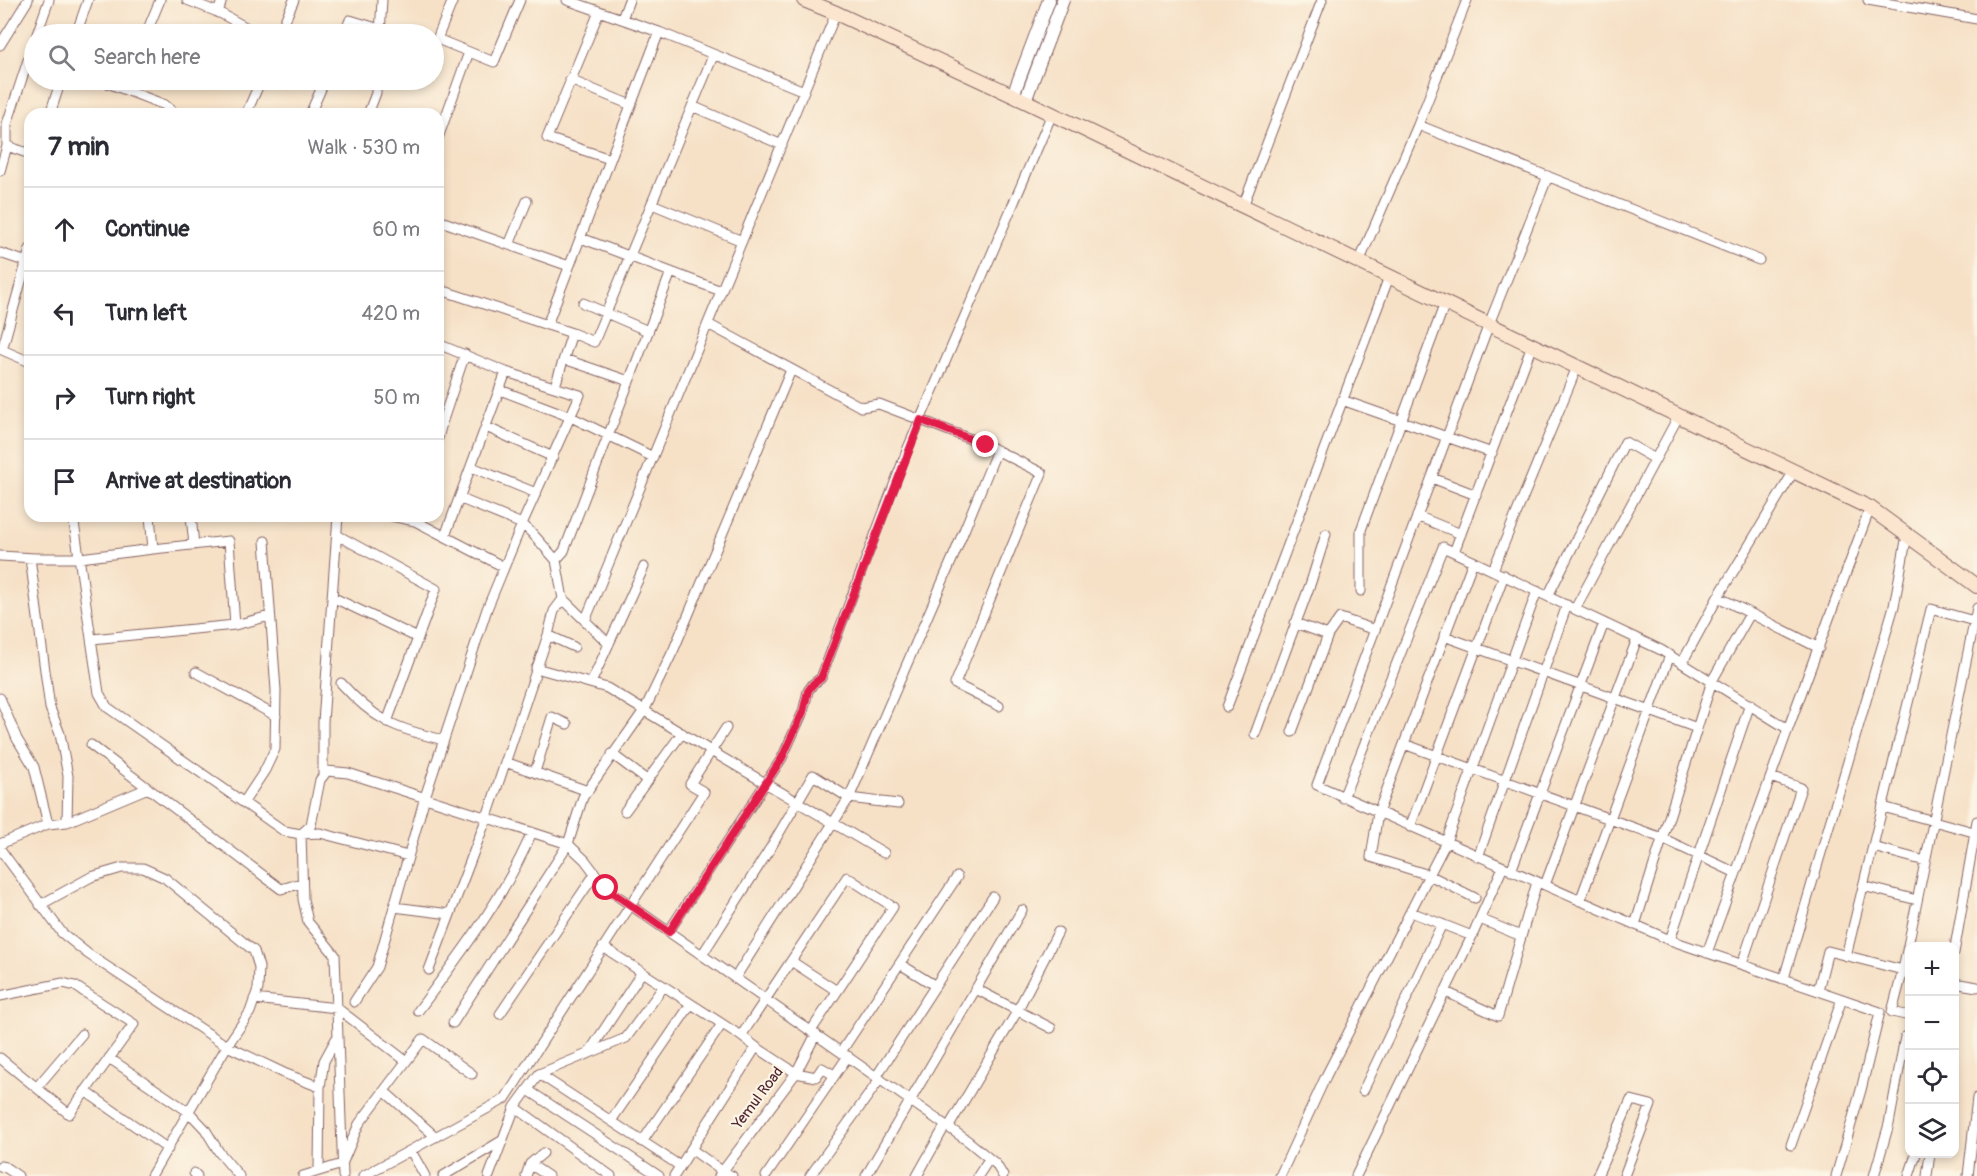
<!DOCTYPE html>
<meta charset="utf-8">
<style>
body{margin:0;font-family:Pangolin,sans-serif;background:#f7f7f7;color:#2b2b33}
.controls{position:absolute;right:18px;bottom:18px;display:grid;overflow:hidden;border-radius:12px;box-shadow:0 3px 9px #0003}
.controls button{width:54px;height:54px;display:grid;place-items:center;padding:0;border:0;border-bottom:2px solid #e1e1e2;background:#fff;color:#2b2b33;font:30px sans-serif}
.stop{position:absolute;width:18px;height:18px;margin:-14px;border:4px solid #e11d48;border-radius:50%;background:#fff}
.stop.end{background:#e11d48;border-color:#fff;box-shadow:0 2px 6px #0008}
.list{margin:0;padding:0;list-style:none}
h2{display:flex;justify-content:space-between;align-items:center;height:78px;margin:0;padding:0 24px;font-size:26px}
h2 small{font-size:20px;font-weight:400;color:#7c7c81}
.list li{display:grid;grid-template-columns:39px 1fr auto;gap:18px;align-items:center;box-sizing:border-box;height:84px;padding:0 24px;border-top:2px solid #e1e1e2}
.list b{display:block;font-size:22px;white-space:nowrap}
.list em{font-size:20px;font-style:normal;color:#7c7c81}
.icon{flex:none;width:33px;height:33px;fill:none;stroke:currentColor;stroke-width:2;stroke-linecap:round;stroke-linejoin:round}
.map{position:relative;flex:none;width:1977px;height:1176px;overflow:hidden}
.search{position:absolute;background:#fff;box-shadow:0 3px 9px #0003;left:24px;top:24px;width:420px;height:66px;display:flex;align-items:center;gap:15px;box-sizing:border-box;padding:0 21px;border-radius:33px;color:#7c7c81;font-size:22px}
.panel{position:absolute;background:#fff;box-shadow:0 3px 9px #0003;left:24px;top:108px;width:420px;height:414px;border-radius:18px}
.map>svg:first-child{display:block}
.lines{fill:none;stroke-linecap:round;stroke-linejoin:round}
.minor-casing{stroke:#866362;stroke-width:11}
.tertiary-casing{stroke:#866362;stroke-width:14}
.secondary-casing{stroke:#866362;stroke-width:16}
.minor{stroke:#fff;stroke-width:9}
.tertiary{stroke:#fff;stroke-width:12}
.secondary{stroke:#fbe5cf;stroke-width:14}
.route{stroke:#e11d48;stroke-width:8}
.labels{text-anchor:middle;dominant-baseline:central;stroke-width:4.5;stroke-linejoin:round;paint-order:stroke}
.street-label{font-size:15px;fill:#4a1f2b;stroke:#fcf5e5}
</style>
<div class="map">
<svg width="1977" height="1176" viewBox="0 0 1977 1176">
<rect width="100%" height="100%" fill="#fcf5e5"/>
<filter id="ink" filterUnits="userSpaceOnUse"><feTurbulence type="fractalNoise" baseFrequency=".0167" numOctaves="2"/><feDisplacementMap in="SourceGraphic" scale="12" xChannelSelector="R" yChannelSelector="G"/><feConvolveMatrix kernelMatrix="1 2 1 2 8 2 1 2 1" color-interpolation-filters="sRGB"/></filter>
<filter id="wash" filterUnits="userSpaceOnUse"><feTurbulence type="fractalNoise" baseFrequency=".008" numOctaves="4" result="noise"/><feDisplacementMap in="SourceGraphic" scale="24" xChannelSelector="R" yChannelSelector="G"/><feGaussianBlur stdDeviation="1.35" result="paint"/><feColorMatrix in="noise" values="0 0 0 0 0 0 0 0 0 0 0 0 0 0 0 0 0 1.4 0 .05"/><feComposite in="paint" operator="in"/></filter>
<g filter="url(#wash)">
<rect width="100%" height="100%" fill="#f6e1c7"/>
</g>
<g filter="url(#ink)">
<g class="lines">
<defs>
<path id="minor" d="M187,0L220,13L258,34
M453,0L437,39L494,62L520,0
M567,0L659,32L804,91
M1868,0L1977,19
M599,12L547,138L610,159
M218,13L222,0
M622,19L629,0
M37,34L49,0
M76,34L88,0
M146,34L160,0
M279,34L294,0
M344,34L350,20L380,29
M380,34L382,0
M0,45L28,0
M100,80L165,105L176,114
M570,80L631,105
M692,106L782,145
M50,114L61,80
M246,114L261,80
M310,114L325,80
M368,114L376,93V80
M1418,125L1467,0
M438,138L469,52
M7,146V124L34,42
M0,171L7,146L30,154
M1548,176L1489,324L1317,785L1670,940L1880,1012L1861,1090L1836,1176
M652,204L742,241
M1243,206L1322,0
M438,220L569,266
M581,238L721,291
M509,245L527,201
M0,253L30,263
M1359,262L1418,125L1759,260
M438,289L572,333L555,386
M583,303L648,331
M708,324L861,407L879,404L986,445L1042,473L955,684L999,706
M547,325L659,32
M572,333L594,342L713,56
M0,349L30,362
M2,350L30,249
M564,359L629,381
M500,390L571,417L653,457
M1342,400L1492,453
M438,421L442,423L438,438
M442,423L465,354
M486,427L553,457
M472,467L536,493
M1432,478L1476,495
M461,499L522,524L532,533L556,560L563,599L609,644
M73,516L99,693L107,707L284,831L301,834L311,825L320,780L327,771L348,773L568,844L585,860L606,888L968,1141L996,1164L1003,1176
M191,516L194,545
M391,516L415,521L504,567
M1417,516L1461,534
M337,535L436,589L387,722
M445,536L506,372
M1454,552L1532,345
M0,556L35,558H80L153,549L150,516
M30,558L50,708L60,734L68,776L67,822L48,824
M556,560L564,551L671,272
M1473,561L1378,813L1371,857L1429,875L1475,898
M1493,570L1577,367
M1361,591V530L1445,303
M1548,596L1625,442L1655,459
M332,597L418,638
M1718,597L1819,648
M1575,609L1678,417
M585,621L836,13
M1295,623L1328,635
M235,625L270,616
M548,635L554,611L563,599
M1444,636L1697,728
M92,639L235,625L229,541L153,549
M1682,663L1718,597L1794,471
M536,668L607,688L711,751L884,853
M196,672L276,716
M341,683C374,720 396,729 444,740
M591,683L644,567
M0,698L17,739L34,767L48,824L0,844
M1227,707L1389,277
M1292,732L1328,635L1340,618L1375,630
M1255,734L1311,582L1326,534
M1404,744L1662,838L1736,873
M91,745L281,889L302,883
M612,754L648,781
M505,762L588,791
M535,772L552,717L567,724
M323,776V722L338,516
M1343,798L1443,547L1661,650L1788,729L1870,508
M244,802L265,770L275,749L276,690L265,541
M1883,807L1977,833
M625,811L682,733
M67,822L148,788
M1410,827L1504,575
M1873,847L1925,861
M0,849L62,933L88,954L227,1046L286,1074L320,1087
M1478,857L1567,605
M1511,871L1604,623
M1545,885L1637,639
M1863,886L1917,900
M1580,901L1670,655
M40,905L91,877L122,868H143L165,878L254,951L259,967L258,989L250,1012L227,1046L151,1176
M394,907L450,914
M1411,912L1472,936L1503,867
M1480,919L1521,936
M1635,925L1712,681L1750,614
M669,931L782,758L803,712L808,691L813,684L821,678L908,448L1052,114
M1670,940L1750,704
M603,947L741,1036
M1707,953L1788,729
M1954,953L1977,821
M702,955L771,847L813,775L849,798L898,804
M1846,956L1931,609L1974,621
M791,961L837,991
M900,964L934,985
M1742,964L1801,788L1771,777
M429,970L487,817L548,635L574,647
M735,978L849,798L954,555L997,450
M1784,978L1894,606L1907,535
M1954,983L1977,987
M976,989L1051,1028
M1818,990L1828,951L1903,970
M1446,992L1498,1016L1537,882
M0,996L63,983L75,986L134,1024L69,1114L0,1058
M254,999L337,1008L406,1061
M354,1002L377,967L425,797L487,609L522,524L580,395L506,372L438,344
M418,1011C459,956 506,895 532,832
M500,1014L595,874
M1910,1016L1892,1012L1903,970L1977,608
M453,1023L568,844L583,797L645,709L674,649L791,370
M756,1047L796,1073L816,1077L822,1068L834,1075
M841,1052L957,877
M588,1054L642,972
M109,1058L189,1112L205,1129L219,1152L239,1176
M539,1074L680,1166
M876,1077L993,897
M37,1087L82,1034
M528,1090L659,1176
M85,1091L168,1149
M384,1091L436,1137
M1363,1091L1442,924
M515,1107L611,1176
M611,1121L691,1004
M948,1128L1015,1015L1058,932
M642,1142L722,1024
M1791,1145L1842,999
M691,1149L722,1171L732,1176
M411,1151L425,1176
M530,1164L548,1176
M0,1166L5,1167L18,1176
M319,1170L320,1087L324,1061L336,1039
M194,1173L197,1176
M303,1176L342,1164L359,1124L423,1039L472,1074
M343,1176L335,955L308,922L303,899L301,834L320,833L408,856
M363,1176L505,1099L704,792L690,784L726,728
M443,1176L503,1140
M489,1176L515,1107L539,1074L626,1038L664,986
M526,1176L530,1164L543,1153
M674,1176L756,1047L741,1036L847,877L893,907L811,1031
M719,1176L796,1073L816,1034
M766,1176L848,1056
M810,1176L880,1079
M866,1176L1022,910
M917,1176L945,1126
M978,1176L989,1159
M1280,1176L1326,1076L1446,842L1537,591
M1356,1176L1472,936
M1597,1176L1631,1100L1651,1105L1624,1176
M1874,1176L1889,1124L1905,1037
M1909,1176L1916,1154
M1927,1176L1930,1154
M1968,1176L1977,1098"/>
<path id="tertiary" d="M1013,95L1049,0
M1025,101L1063,0"/>
<path id="secondary" d="M804,0L836,13L1025,101L1870,508L1977,586"/>
</defs>
<use href="#minor" class="minor-casing"/>
<use href="#tertiary" class="tertiary-casing"/>
<use href="#secondary" class="secondary-casing"/>
<use href="#minor" class="minor"/>
<use href="#tertiary" class="tertiary"/>
<use href="#secondary" class="secondary"/>
</g>
</g>
<g class="lines" filter="url(#ink)">
<path class="route" d="M606,888L669,932L782,758L803,712L808,691L813,684L821,678L921,420L986,445"/>
</g>
<g class="labels">
<g class="street-label">
<text transform="translate(758 1098) rotate(-53)">Yemul Road</text>
</g>
</g>
</svg>
<div class="controls">
<button>+</button>
<button>−</button>
<button><svg class="icon" aria-label="locate" viewBox="0 0 24 24"><circle cx="12" cy="12" r="6"/><path d="M12 2v4M12 18v4M2 12h4M18 12h4"/></svg></button>
<button><svg class="icon" aria-label="layers" viewBox="0 0 24 24"><path d="M12 4l9 5-9 5-9-5zM3 14l9 5 9-5"/></svg></button>
</div>
<div class="stop" style="left:606px;top:888px"></div>
<div class="stop end" style="left:986px;top:445px"></div>
<div class="search"><svg class="icon" aria-label="search" viewBox="0 0 24 24"><circle cx="10" cy="10" r="6"/><path d="M15 15l6 6"/></svg>Search here</div>
<section class="panel">
<h2>7 min<small>Walk · 530 m</small></h2>
<ul class="list">
<li><svg class="icon" aria-label="ahead" viewBox="0 0 24 24"><path d="M12 20V5M6 11l6-6 6 6"/></svg><div><b>Continue</b></div><em>60 m</em></li>
<li><svg class="icon" aria-label="left" viewBox="0 0 24 24"><path d="M17 20v-9H6M10 6l-5 5 5 5"/></svg><div><b>Turn left</b></div><em>420 m</em></li>
<li><svg class="icon" aria-label="right" viewBox="0 0 24 24"><path d="M7 20v-9h11M14 6l5 5-5 5"/></svg><div><b>Turn right</b></div><em>50 m</em></li>
<li><svg class="icon" aria-label="arrive" viewBox="0 0 24 24"><path d="M6 21V4h12l-3 4 3 4H6"/></svg><div><b>Arrive at destination</b></div></li>
</ul>
</section>
</div>
